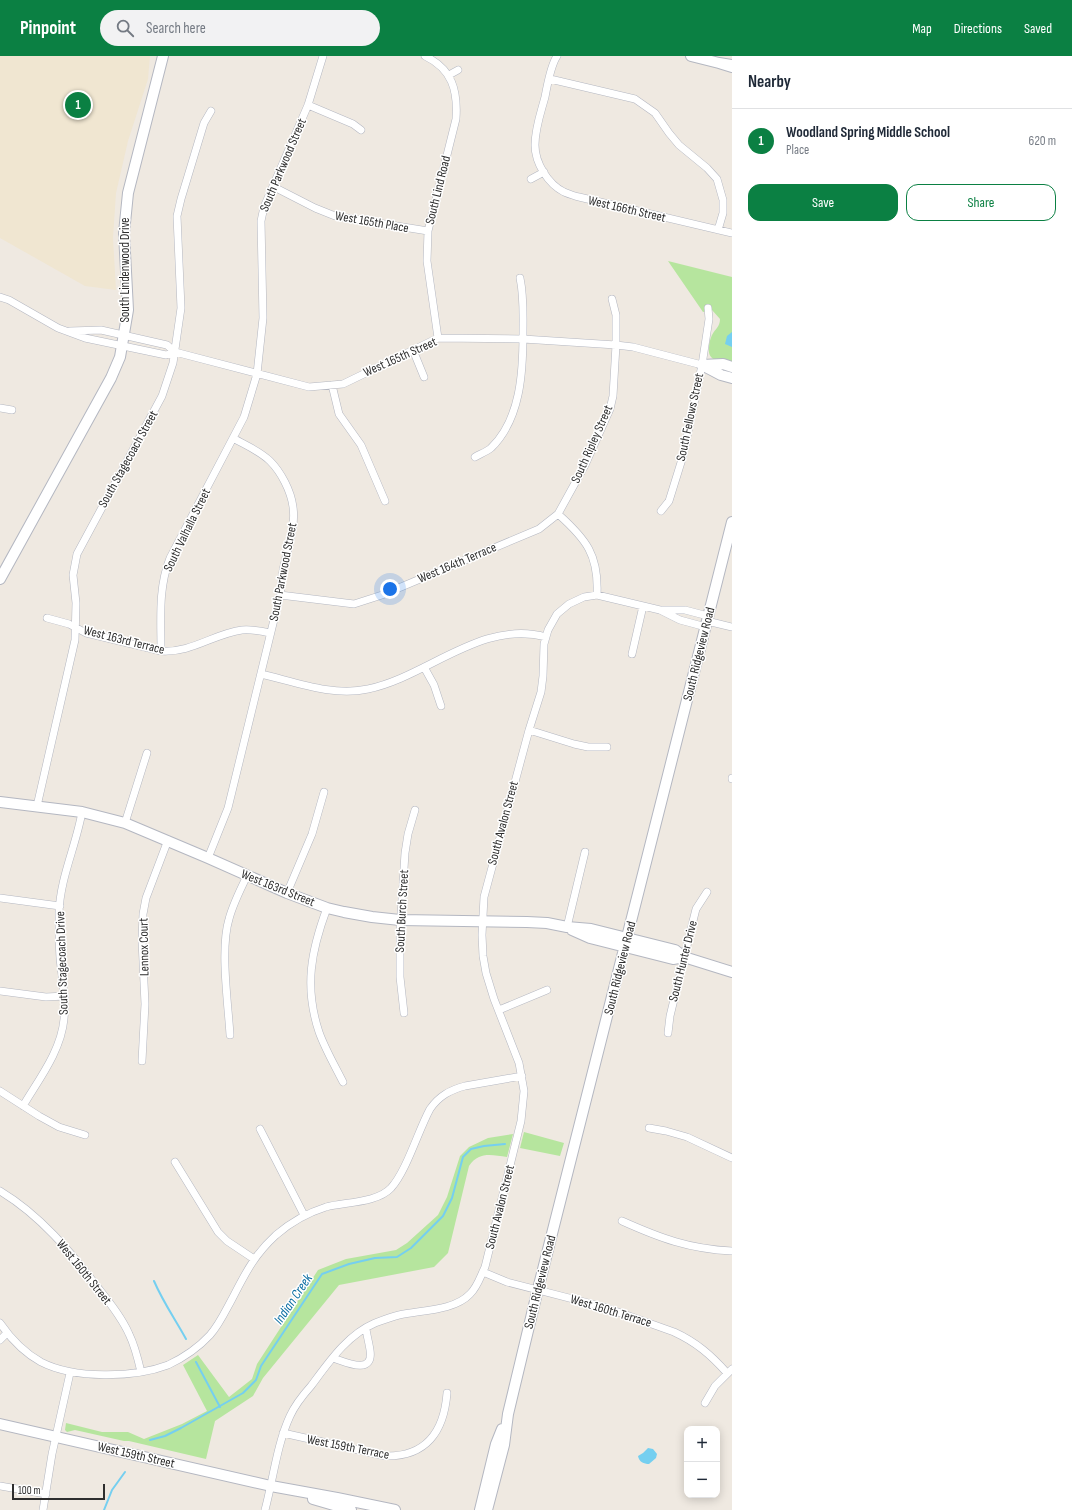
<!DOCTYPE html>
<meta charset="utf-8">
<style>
body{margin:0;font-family:"Sofia Sans Condensed",sans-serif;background:#f2f2f3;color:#1f2937}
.controls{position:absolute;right:12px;bottom:12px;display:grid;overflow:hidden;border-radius:8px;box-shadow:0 2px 10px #0003}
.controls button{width:36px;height:36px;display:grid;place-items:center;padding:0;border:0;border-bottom:1px solid #e0e1e3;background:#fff;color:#1f2937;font:20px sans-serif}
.scale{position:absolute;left:12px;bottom:10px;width:93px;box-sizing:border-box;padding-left:4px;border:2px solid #2e2e2e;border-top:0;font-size:11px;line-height:14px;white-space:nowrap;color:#2e2e2e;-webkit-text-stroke:3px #fff;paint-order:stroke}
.you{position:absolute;left:390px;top:533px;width:14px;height:14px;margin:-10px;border:3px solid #fff;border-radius:50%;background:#1a73e8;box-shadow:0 0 0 6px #1a73e833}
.badge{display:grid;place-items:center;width:26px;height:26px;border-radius:50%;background:#0b8043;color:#fff;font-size:13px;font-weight:700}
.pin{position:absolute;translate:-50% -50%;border:2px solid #fff;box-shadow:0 1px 4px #0006}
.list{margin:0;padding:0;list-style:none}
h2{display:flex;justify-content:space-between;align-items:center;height:52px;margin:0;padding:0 16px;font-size:17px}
h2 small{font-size:13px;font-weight:400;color:#747a83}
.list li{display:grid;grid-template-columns:26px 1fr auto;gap:12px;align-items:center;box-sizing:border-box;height:64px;padding:0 16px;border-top:1px solid #e0e1e3}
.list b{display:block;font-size:15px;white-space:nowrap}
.list p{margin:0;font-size:13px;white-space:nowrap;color:#747a83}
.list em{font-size:13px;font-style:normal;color:#747a83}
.actions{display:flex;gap:8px;padding:12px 16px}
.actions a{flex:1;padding:9px 0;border:1px solid #0b8043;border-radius:12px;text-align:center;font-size:14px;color:#0b8043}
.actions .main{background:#0b8043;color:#fff}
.icon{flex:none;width:22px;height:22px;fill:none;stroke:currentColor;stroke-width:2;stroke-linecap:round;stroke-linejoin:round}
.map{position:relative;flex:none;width:732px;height:1454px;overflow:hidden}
header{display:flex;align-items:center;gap:24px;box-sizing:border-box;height:56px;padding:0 20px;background:#0b8043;color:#fff}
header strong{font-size:19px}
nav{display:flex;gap:22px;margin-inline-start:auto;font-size:14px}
.search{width:280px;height:36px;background:#f2f2f3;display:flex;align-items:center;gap:10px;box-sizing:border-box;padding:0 14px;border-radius:22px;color:#747a83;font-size:15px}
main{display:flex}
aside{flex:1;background:#fff}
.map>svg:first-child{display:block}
.education{fill:#f0e6d1}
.green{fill:#b6e59e}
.water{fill:#75cff0}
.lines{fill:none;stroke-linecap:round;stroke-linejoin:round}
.stream{stroke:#75cff0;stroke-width:2}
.street-casing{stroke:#b4b7c1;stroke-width:8}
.secondary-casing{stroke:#b4b7c1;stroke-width:12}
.street{stroke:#fff;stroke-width:7}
.secondary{stroke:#fff;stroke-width:10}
.labels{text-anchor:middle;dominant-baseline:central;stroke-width:3;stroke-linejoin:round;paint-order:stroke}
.street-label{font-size:13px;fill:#2e2e2e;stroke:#fff}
.water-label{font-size:14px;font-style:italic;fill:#0d6fa3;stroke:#fff}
</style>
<header>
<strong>Pinpoint</strong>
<div class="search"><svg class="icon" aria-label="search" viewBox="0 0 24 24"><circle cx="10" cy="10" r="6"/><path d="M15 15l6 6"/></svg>Search here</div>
<nav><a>Map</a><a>Directions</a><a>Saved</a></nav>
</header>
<main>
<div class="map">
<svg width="732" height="1454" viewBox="0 0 732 1454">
<rect width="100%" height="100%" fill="#efe9e1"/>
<path class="education" d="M0,0H150L148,23L128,85L116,137L113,182L116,234L85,230L0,182Z"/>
<path class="green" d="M668,205L732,221V307C722,305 707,306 709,292C709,288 710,283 712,279C715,273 720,271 720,263L712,254L703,256Z
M524,1076L564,1087L560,1100L520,1092Z
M513,1078L507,1101C492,1099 479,1095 469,1110L448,1197L434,1211L339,1229L263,1322L253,1340L215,1365L206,1403L129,1385H124L75,1374L67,1376L65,1374L66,1367L102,1376H128L144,1383L182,1368L207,1355L183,1309L198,1299L229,1341L252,1323L257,1308L318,1214L346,1203L396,1194L407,1187L438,1159L447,1141L460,1100L469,1091L488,1082Z"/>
<path class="water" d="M732,276V291L725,288L727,280Z
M648,1392L653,1393L657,1398L656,1402L649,1408C644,1408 639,1406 638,1400L643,1397Z"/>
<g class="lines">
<path class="stream" d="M154,1225C163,1246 175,1263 186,1283
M196,1306L220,1351
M150,1384L165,1380L181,1372L243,1337L256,1324L261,1310L322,1218L349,1208L375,1202L397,1201L411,1192L443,1160L452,1142L463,1101L471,1093L484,1090L505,1088
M104,1454L112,1434L125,1416"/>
<defs>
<path id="street" d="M425,0C452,13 458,34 456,63L428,175L427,205L438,282
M557,0C551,9 547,30 545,41C541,56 535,72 535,89C535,107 548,128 564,136C569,138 574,140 579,141L732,177
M449,19L458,14
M550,23L635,43L655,57L669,77L679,89L707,112L717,123L723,144V157L718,174
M308,49L353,68L361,74
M531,123L544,116
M274,131L315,152L335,160L428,175
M0,241L9,244L58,272L85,282L166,299L175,296L167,289L101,274L70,275
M413,294L424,321
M175,296L309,331L343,328L438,282L523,283L616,289L633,291L702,309
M332,329L339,358L361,389L385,445
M0,352L12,354
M475,401C480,398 486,396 491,392C521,363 523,315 523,277C523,259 524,241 520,222
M661,455L669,445L683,400L702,309L709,263L708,252
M558,458C586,483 599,499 597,539
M280,539L354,548L382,539L539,473L558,458L585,409L610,353L613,340L616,289V259L612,243
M662,554H685L708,560
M47,562L69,568L86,577L161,595C192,597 213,578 242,574C252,573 261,575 270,577
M707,565L732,571
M161,595C161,563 158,532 170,502L244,361L257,318L263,262L261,165L264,151L308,49L323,0
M632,598L643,550
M424,611L434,629L441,650
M261,618C295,626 333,641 368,633C427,621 482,563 546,581
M529,674L574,688L588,691H607
M732,723V722
M37,750L75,584L76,547L73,519L77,498L162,340L173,307L181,252L177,160L181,143L204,67L211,55
M125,767L147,697
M208,802L228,752L280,539C281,530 282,522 283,514C287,494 296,472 293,451C291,435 281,416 270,405C260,395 245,389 233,382
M287,837L312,778L324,736
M0,842L60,850
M327,852C311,895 304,931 319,976C325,993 335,1010 343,1026
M567,871L585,796
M0,935L46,941L65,940
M499,954L547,934
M404,957L400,921V875L405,797L408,778L415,754
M668,977L670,960L693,865L696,853L707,836
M230,979C228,946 220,893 229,863C233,848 240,834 247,820
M142,1005L145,948L142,884L143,858L146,842L168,784
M0,1035L39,1060L59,1071L85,1079
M23,1050C39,1023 61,995 64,963C66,942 62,923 60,902C59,887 59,872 59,857C60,822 76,790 82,756
M649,1072L666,1075L687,1081L732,1102
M260,1073L304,1159
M175,1106L218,1176L227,1185L254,1203
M0,1135C40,1159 71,1196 99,1233C110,1247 122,1262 129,1278C135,1290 138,1303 141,1316
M622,1165C660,1182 689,1193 732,1195
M483,1216L507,1226L604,1251L674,1276C696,1286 711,1299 727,1317
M0,1267C11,1283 23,1296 41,1306C74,1323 134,1322 168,1309C183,1302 198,1292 210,1279C219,1269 225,1256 232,1243C245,1218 254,1199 276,1179C291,1166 307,1157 326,1151C345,1146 377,1147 391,1132C407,1114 418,1075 430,1053C439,1040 450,1034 465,1030L522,1020
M0,1284L7,1277
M333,1302C345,1306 374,1320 370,1294C369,1287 367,1280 366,1273
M705,1347L715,1330L732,1313
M283,1377L385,1400C426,1401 444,1376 447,1337
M0,1430L46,1438
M43,1454L52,1398L70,1317
M265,1454C273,1424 277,1388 290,1360C295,1349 303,1339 311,1330C329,1306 347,1279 375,1267C383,1264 391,1261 399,1259C421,1254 454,1255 470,1238C478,1230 480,1221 485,1211L521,1065L524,1035L519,1007L494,943L486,917L483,900L482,879L484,841L529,674L541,636L543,620L544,588L548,574L557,558L569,548L584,541L597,539L660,554L680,564L706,571"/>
<path id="secondary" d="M691,0L719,7
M732,9L719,7L732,11
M702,309L721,319L732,322
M702,309L723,308L732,311
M0,523L111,322L120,301L128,254L124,177L128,137L163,0
M0,746L82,756L125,767L208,802L287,837L327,852L344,856L372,861L400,864L527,866L547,867L567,871L591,873L675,894L684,901L732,916
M572,874L590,882L673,903L684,901
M0,1368L271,1430L337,1442L395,1454
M313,1443L351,1454
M480,1454L496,1388L502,1373
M487,1454L504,1389L508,1358L536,1241L732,466"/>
</defs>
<use href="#street" class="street-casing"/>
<use href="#secondary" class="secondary-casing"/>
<use href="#street" class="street"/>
<use href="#secondary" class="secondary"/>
</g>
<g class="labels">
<g class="street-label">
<text transform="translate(283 109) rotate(-67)">South Parkwood Street</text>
<text transform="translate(438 134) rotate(-76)">South Lind Road</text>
<text transform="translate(627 153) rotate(13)">West 166th Street</text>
<text transform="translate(372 166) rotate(10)">West 165th Place</text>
<text transform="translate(125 214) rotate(-90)">South Lindenwood Drive</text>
<text transform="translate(400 301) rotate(-24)">West 165th Street</text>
<text transform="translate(690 361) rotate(-78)">South Fellows Street</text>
<text transform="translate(592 388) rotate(-66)">South Ripley Street</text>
<text transform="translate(128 403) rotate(-61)">South Stagecoach Street</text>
<text transform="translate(187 474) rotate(-64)">South Valhalla Street</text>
<text transform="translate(457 507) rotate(-23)">West 164th Terrace</text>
<text transform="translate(283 516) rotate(-79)">South Parkwood Street</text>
<text transform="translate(124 584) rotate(14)">West 163rd Terrace</text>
<text transform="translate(699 598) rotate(-76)">South Ridgeview Road</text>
<text transform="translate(503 767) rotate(-75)">South Avalon Street</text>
<text transform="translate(278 832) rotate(22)">West 163rd Street</text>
<text transform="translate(402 855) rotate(-87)">South Burch Street</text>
<text transform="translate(144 891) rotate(-91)">Lennox Court</text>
<text transform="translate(683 905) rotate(-76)">South Hunter Drive</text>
<text transform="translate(62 907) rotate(-92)">South Stagecoach Drive</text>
<text transform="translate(620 912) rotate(-76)">South Ridgeview Road</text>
<text transform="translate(500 1151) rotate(-76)">South Avalon Street</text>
<text transform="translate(84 1216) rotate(51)">West 160th Street</text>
<text transform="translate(540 1226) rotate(-76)">South Ridgeview Road</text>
<text transform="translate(611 1255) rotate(17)">West 160th Terrace</text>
<text transform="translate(348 1391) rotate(11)">West 159th Terrace</text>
<text transform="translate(136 1399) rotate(13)">West 159th Street</text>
</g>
<g class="water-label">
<text transform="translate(293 1243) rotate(-56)">Indian Creek</text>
</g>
</g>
</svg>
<div class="controls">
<button>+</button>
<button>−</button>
</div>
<div class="scale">100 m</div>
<div class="you"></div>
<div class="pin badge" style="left:78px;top:49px">1</div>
</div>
<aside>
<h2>Nearby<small></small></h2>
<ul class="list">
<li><span class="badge">1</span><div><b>Woodland Spring Middle School</b><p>Place</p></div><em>620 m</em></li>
</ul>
<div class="actions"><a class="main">Save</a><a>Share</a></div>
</aside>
</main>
